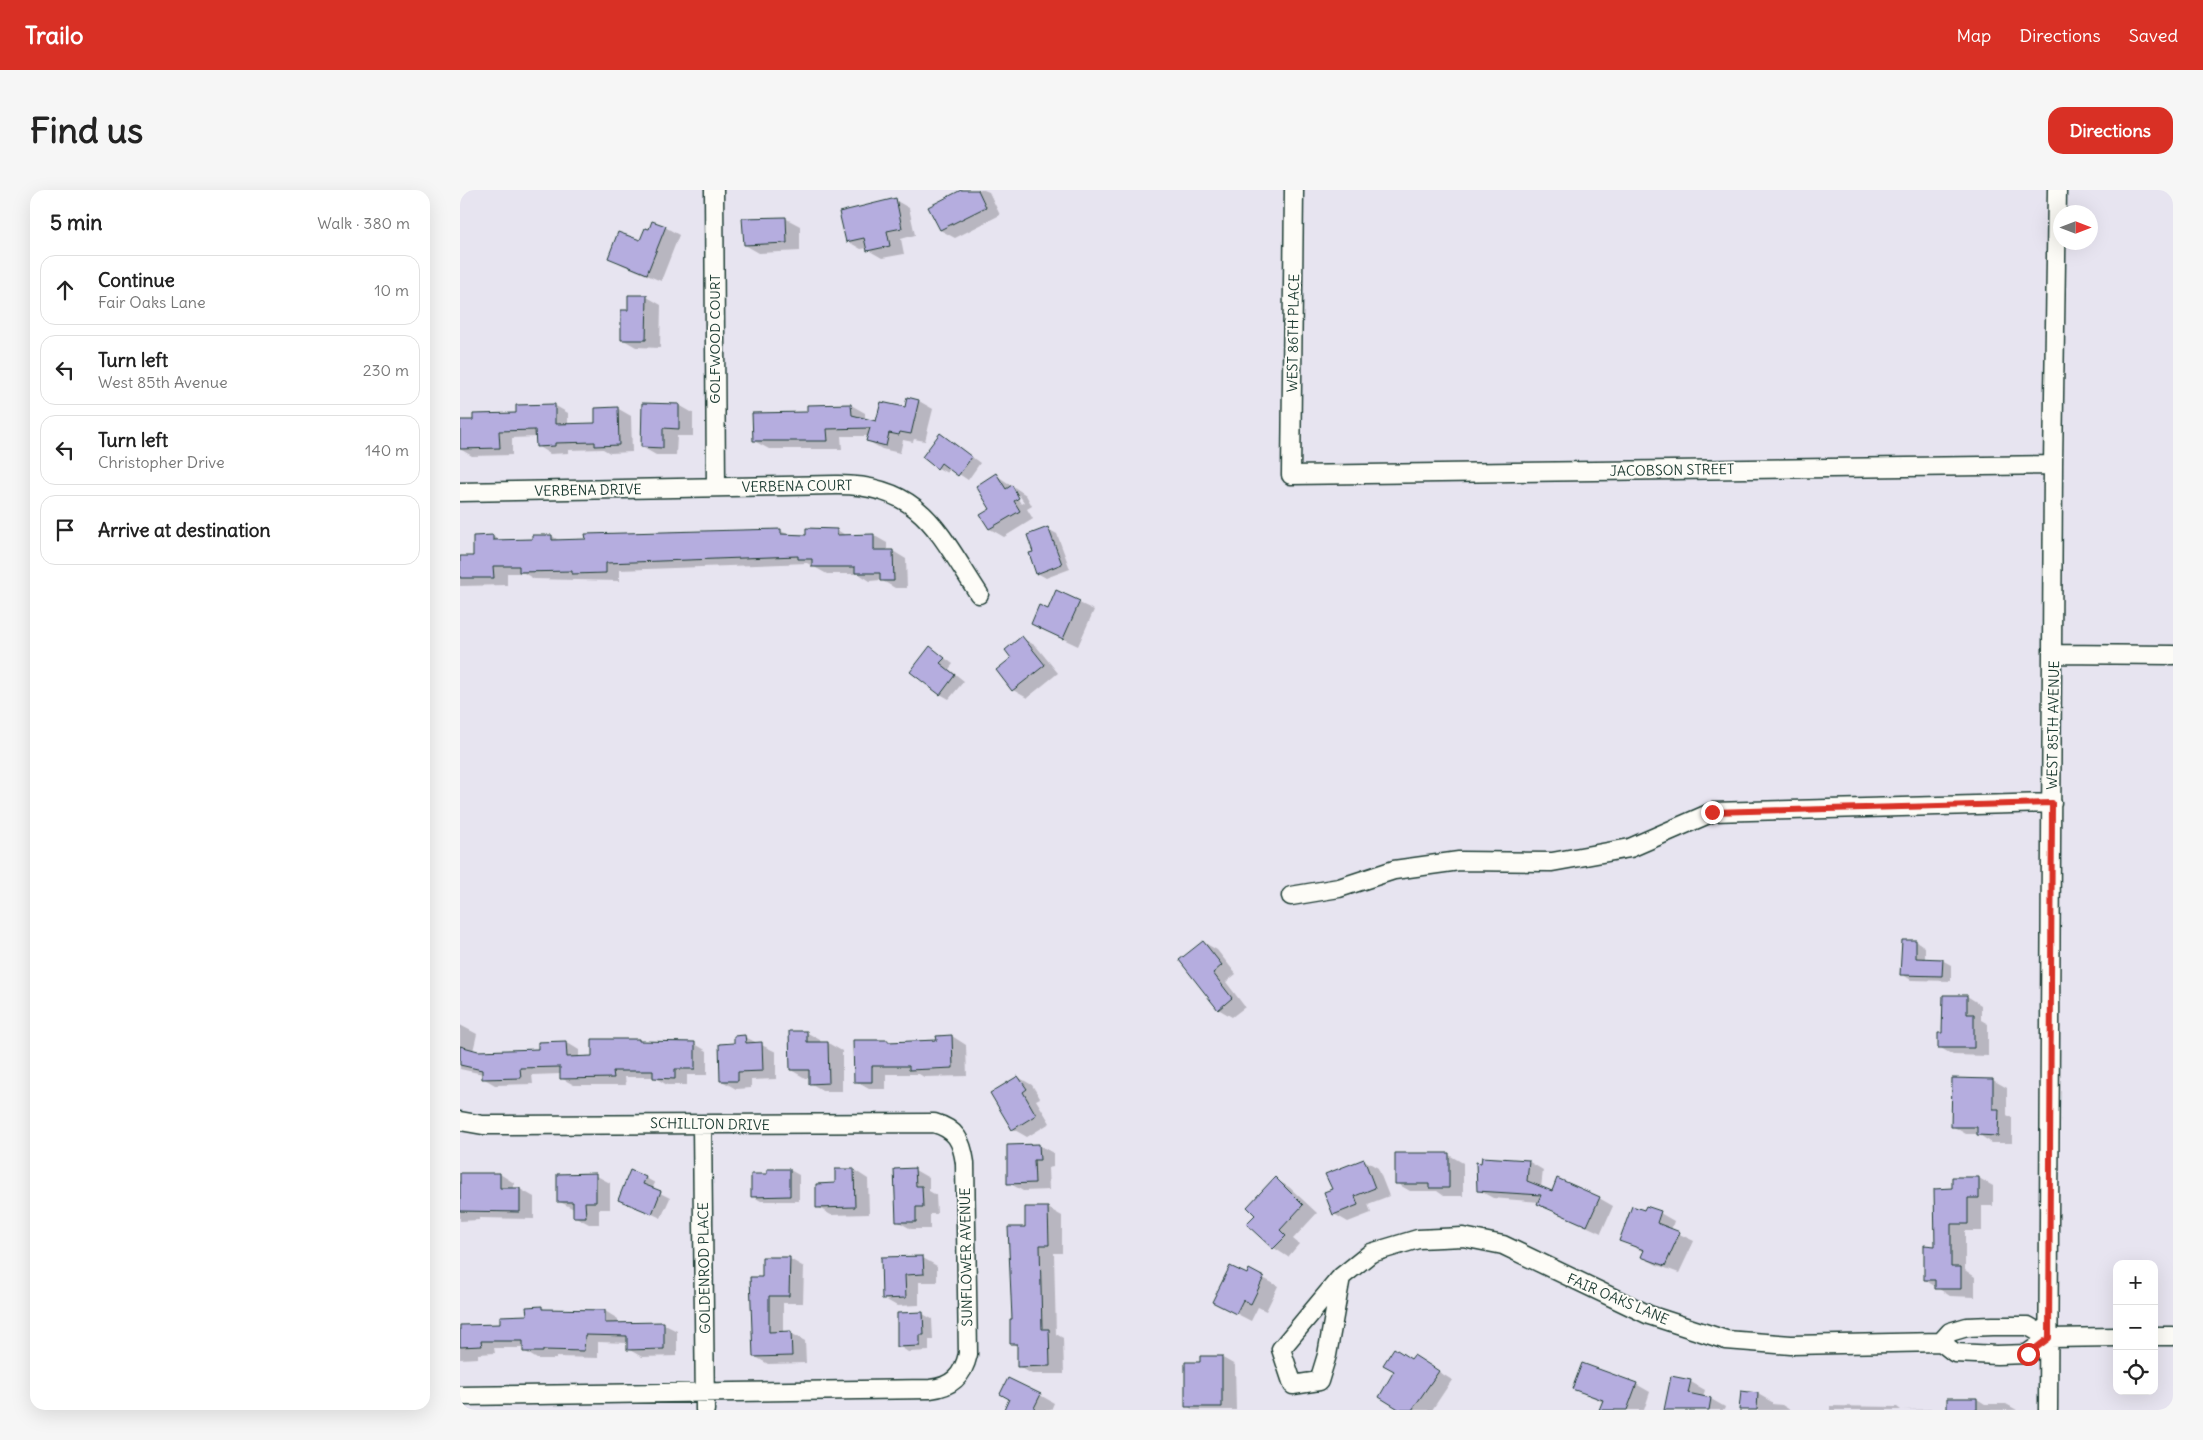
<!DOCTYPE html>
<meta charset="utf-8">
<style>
body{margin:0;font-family:Delius,sans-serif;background:#f6f6f6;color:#222}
.controls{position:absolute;right:15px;bottom:15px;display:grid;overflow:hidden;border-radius:10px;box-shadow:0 5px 20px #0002}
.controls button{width:45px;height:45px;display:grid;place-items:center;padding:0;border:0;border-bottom:1px solid #e0e0e0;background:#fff;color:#222;font:25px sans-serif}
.compass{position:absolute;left:1593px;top:15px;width:45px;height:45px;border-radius:50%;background:#fff;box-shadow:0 5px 20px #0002;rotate:90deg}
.stop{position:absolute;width:15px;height:15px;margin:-11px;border:4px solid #d93025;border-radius:50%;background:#fff}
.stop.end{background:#d93025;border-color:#fff;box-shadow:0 1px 5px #0008}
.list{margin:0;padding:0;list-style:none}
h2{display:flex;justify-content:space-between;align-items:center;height:65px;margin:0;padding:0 20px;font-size:21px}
h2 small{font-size:16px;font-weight:400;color:#767676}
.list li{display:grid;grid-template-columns:32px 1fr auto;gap:15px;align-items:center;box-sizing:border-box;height:70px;margin:0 10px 10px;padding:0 10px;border:1px solid #e0e0e0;border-radius:15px}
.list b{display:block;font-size:19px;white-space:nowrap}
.list p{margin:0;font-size:16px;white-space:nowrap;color:#767676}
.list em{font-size:16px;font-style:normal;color:#767676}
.icon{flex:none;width:28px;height:28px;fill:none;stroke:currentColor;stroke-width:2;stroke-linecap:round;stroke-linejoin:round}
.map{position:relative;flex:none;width:1713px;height:1220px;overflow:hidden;border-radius:15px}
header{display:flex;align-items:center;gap:30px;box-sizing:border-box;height:70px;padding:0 25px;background:#d93025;color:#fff}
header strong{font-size:24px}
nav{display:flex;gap:28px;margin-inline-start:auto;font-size:18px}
.intro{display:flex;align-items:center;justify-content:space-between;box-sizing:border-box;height:120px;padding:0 30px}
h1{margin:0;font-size:35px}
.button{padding:12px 22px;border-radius:15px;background:#d93025;color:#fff;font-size:18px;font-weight:700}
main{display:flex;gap:30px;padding:0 30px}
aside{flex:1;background:#fff;border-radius:15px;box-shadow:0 5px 20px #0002}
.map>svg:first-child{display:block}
.shadow{fill:#0003;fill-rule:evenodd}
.building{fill:#b5addf;stroke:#1f3d34}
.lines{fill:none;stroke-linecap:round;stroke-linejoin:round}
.street-casing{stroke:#1f3d34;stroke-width:21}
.street{stroke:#fdfcf7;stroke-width:18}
.route{stroke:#d93025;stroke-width:6}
.labels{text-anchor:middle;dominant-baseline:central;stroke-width:4;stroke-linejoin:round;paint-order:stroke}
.street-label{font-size:14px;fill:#1f3d34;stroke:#fdfcf7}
</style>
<header>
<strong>Trailo</strong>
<nav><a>Map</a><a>Directions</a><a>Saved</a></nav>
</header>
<div class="intro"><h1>Find us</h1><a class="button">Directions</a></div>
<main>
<aside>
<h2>5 min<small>Walk · 380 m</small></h2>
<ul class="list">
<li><svg class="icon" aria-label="ahead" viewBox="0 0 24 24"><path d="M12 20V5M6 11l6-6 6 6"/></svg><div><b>Continue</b><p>Fair Oaks Lane</p></div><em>10 m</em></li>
<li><svg class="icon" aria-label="left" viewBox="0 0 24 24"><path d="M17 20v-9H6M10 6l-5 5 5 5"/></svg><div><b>Turn left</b><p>West 85th Avenue</p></div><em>230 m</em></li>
<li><svg class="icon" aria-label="left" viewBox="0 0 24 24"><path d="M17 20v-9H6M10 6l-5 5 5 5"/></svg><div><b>Turn left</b><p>Christopher Drive</p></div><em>140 m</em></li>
<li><svg class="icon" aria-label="arrive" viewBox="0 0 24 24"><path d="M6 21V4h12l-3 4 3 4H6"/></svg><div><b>Arrive at destination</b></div></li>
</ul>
</aside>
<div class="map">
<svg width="1713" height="1220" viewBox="0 0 1713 1220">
<rect width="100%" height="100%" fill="#e7e4f0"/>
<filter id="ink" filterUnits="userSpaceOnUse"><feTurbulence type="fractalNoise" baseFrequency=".02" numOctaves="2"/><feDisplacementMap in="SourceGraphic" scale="10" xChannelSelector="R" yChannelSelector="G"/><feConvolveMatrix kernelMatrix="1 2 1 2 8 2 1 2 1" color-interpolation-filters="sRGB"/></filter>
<g filter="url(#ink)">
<path class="shadow" d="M504,0H524L529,2L540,25L495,48L480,40Z
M435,10L449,18L455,45L441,49L444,64L422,68L408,60L407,58L401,59L387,51Z
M325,28L340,36V61L299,63L285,55Z
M205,37L219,45L201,91L163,75L149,67L180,52L190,41Z
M187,107L201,115L200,158L176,157L162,149Z
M459,211L473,219L465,251L454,249L453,252L443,250L440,263L422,259L408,251L409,246H381L382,259H309L294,251L348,223V216L391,215L405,223V230L417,232Z
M94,215L108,223V235L137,234L157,218L171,226L172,262L150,263L143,259L108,260V263L90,264L77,256V247L52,248V265L12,266L0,259V231H14L57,224Z
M219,215L233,223V246H217L216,265H196L182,257Z
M489,250L520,273L508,290L490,278L487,283L478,278Z
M536,285L566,305L572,316L567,319L573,329L544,347L530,339L522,325L532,319ZM556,305H559L564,312L561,314Z
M588,339L597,344L610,379L586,388L577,383L574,362Z
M377,340L387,346L413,345L427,353V361H433L446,369L447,398H435L421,390L410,391L399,384H367L347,373L159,380V391L74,389L64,383H47V395L0,396V367H14L32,346L41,351H73L92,346L100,351L321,341L329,345L347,346Z
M596,402L634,420L618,456L572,434L588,420Z
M562,448L576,456L598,483L567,508L553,500V468Z
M471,458L493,474L489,479L504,491L489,509L480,504Z
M1443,751H1456L1465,757V769L1482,770L1491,775V791L1451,790L1442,784Z
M743,752L757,760L776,784L766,792L785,817L772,827L758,819Z
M1507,806L1521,815V830L1528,834V866L1493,865L1479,857L1483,844Z
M0,835L17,844L13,861L18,862L80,861L79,853L106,852L119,860V868H134L179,850L183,853L235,854L247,861V885H227V895H207L194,887H165L166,895H114L101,888V884L72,885L73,894L35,895L23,888V884L0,879Z
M346,842L360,850L361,853H368L382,861V901H364L350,893V888H345L331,880Z
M492,846L506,855L507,886L464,887L459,884H426V899H409L395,891L428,851L431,853L478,851Z
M285,847L316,862V889L291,890V898L276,899L262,891L275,854Z
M558,887L572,895L580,908L576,910L590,933L567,947L553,939Z
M1493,889L1533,890L1547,898V925L1552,928V953H1532L1518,944H1506L1492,936Z
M579,955L593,963V977L588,978L589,1000L563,1001L549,993Z
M989,965L1003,973V1006H984L977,1001H950L936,993Z
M904,970L918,978L929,1006L908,1014L911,1023L888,1032L874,1024L873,1000Z
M1068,971L1083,980L1081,998L1092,1003L1139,1008L1153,1016L1141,1043L1093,1021L1079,1013L1080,1012L1033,1008L1018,1000Z
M330,980L339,985V1011H301L292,1006L308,985Z
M394,980L408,989L409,1024L371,1025L357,1017L376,995Z
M435,980H455L469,988V1001L476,1005L477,1024H470V1039H451L437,1031Z
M0,984H40L54,993L53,999H60L74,1007V1029L19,1028V1030L0,1031Z
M135,985L150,993V1019H139V1034H129L114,1026V1019L98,1011Z
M186,988L195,993L192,999L210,1008L201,1028L160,1009Z
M1519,988L1533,996V1016H1522V1041H1505V1080L1515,1087V1107L1490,1106L1465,1090L1476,1057Z
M815,989L829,997L857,1023L833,1049L839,1054L828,1067L814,1058L788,1034L796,1025Z
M588,1018L602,1026V1063H594L596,1144L603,1148L604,1184H572L558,1176V1157L552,1153L553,1130L566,1038Z
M1185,1022L1200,1023L1214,1031L1211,1040L1234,1051L1219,1083L1197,1075L1182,1067L1184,1062L1160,1050Z
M463,1068L477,1076V1092H459V1115L437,1116L423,1108L422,1069Z
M330,1069L344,1077L343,1113H323V1143H331L345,1151L346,1173L308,1174L294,1166L303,1089Z
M790,1081L818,1096L806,1121L798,1117L791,1131L754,1112L787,1086Z
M81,1117L86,1120L145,1121L158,1129V1134H203L217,1141V1166L182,1167L168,1159V1153L138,1152V1168L96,1167V1169H77L64,1161V1158H34L35,1163L18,1164V1168L0,1169V1136L41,1135L68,1127Z
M463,1124L472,1129L473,1150H469V1161L448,1162L439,1156Z
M761,1167L775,1175L776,1220H733L727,1216L741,1174Z
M952,1170L968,1175L992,1190L972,1220H943L936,1181Z
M1231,1192L1245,1200L1243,1207L1251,1209L1265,1217L1264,1220H1205Z
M1176,1194L1190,1202L1184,1220H1141L1143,1212L1114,1198Z
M1298,1204L1312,1212V1214L1322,1215L1330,1220H1280Z
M580,1205L594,1213L591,1220H545Z
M1517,1209L1525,1214H1546L1557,1220H1370V1216L1437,1217L1441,1220L1489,1219Z"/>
<path class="building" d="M501,0H518L526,17L480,40L468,17Z
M436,8L442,38L427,41L430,56L407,61L404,48L386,52L379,22Z
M326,27L327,53L284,55L282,28Z
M192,31L206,36L187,84L148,68L158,42L180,50L185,38L189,39Z
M168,105H187L186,150H161V120H168Z
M447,207L459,210L451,244L440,242L439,245L429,243L426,256L406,251L410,238L367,239L368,251H293L292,223L347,222V215L391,214L392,225L416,231L421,212L445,217Z
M182,213L219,214V239L203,238V258L181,257Z
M95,214V234L135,233V218L158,217L159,255L135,256V252L95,253V256L76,257L75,240L39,241L40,258L0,259V230H13V224L56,223V215Z
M480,243L512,267L498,286L481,273L477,279L462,267Z
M536,283L546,299L552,295L559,308L554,311L560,321L529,339L520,325L530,319L516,296Z
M588,337L602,374L576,384L569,363L573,362L567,345Z
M346,338L377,339V345L414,344V360H433L434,391H420V383H395V377H352V369H338V366L146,373V383L112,384V381L59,382V376H33L34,388H0V366H13V346L33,345V350L72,349V345H92V350L126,349L125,344L321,339V344L346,345Z
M596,400L620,411L603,449L571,434L579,415L588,419Z
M562,446L585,475L552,501L536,480L551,468L545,460Z
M470,456L485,468L480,473L495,485L480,505L450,482Z
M1442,750H1456V768L1483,769L1482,786L1440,785Z
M743,751L762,775L753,783L772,808L758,820L719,770Z
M1483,805H1507V824H1514V858H1478V843H1482Z
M329,841H347V852H368L369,893L349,894V880H330Z
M285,845L286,853L302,852L303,881L278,882V891H260L259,854L274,853V846Z
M492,845L493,878L449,880V876H412V892H394L393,850H428V852L477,850L476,846Z
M132,849H179V851L235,852V879H215V889L193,888V881H153L154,888L100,889V877L60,878L61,888L22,889V880L0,875V856L18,861L78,859V852L106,851L107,867L132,866Z
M558,886L567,899L563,902L576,925L552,940L530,903Z
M1492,888L1533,889V919H1539L1538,946L1517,945V937H1491Z
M579,954L580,970H574L575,993L547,994V955Z
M935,963H989V998H969V994H935Z
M1022,967L1069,970L1067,991L1092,1001L1097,988L1140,1007L1127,1036L1077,1014L1081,1005L1017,1001L1016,972L1021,973Z
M904,969L915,998L895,1006L898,1015L873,1025L864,1002L872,999L865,984Z
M455,978L456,996H462L463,1017H456V1032H436L434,979Z
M307,979H330V1006L291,1007V984H307Z
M375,979H394L395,1017L356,1018V994L375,993Z
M170,980L186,987L183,994L201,1001L192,1024L158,1010Z
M0,983H40V998H60V1022L0,1021Z
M136,983V1012H125L126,1027H113V1012H97V984Z
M815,987L843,1015L820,1040L826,1046L813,1059L786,1034L795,1025L787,1017Z
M1492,987H1519V1008H1508V1034H1491V1077H1501V1099H1475V1090H1464V1055L1475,1056L1474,999L1492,998Z
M1172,1016L1184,1020L1186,1016L1201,1021L1197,1033L1220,1042L1205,1076L1181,1067L1184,1060L1159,1051Z
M565,1017H588L589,1055H580L582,1139H589L590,1176L557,1177V1154H550V1129H552L548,1037H565Z
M463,1066L464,1084L445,1085L446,1108L422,1109L421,1067Z
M302,1067H330L329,1106H309V1142L331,1141L332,1166L293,1167L290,1087H302Z
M770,1076L787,1084L789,1079L804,1087L791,1114L783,1110L776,1124L752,1112Z
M82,1116V1119L145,1120V1133L204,1132V1159L167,1160V1146L125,1145L124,1161L83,1160V1162H63V1151H21L22,1156L0,1157V1135L40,1134V1126L67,1125L66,1117Z
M463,1122L464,1145H460V1156L437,1157V1123Z
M934,1158L951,1169L954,1165L979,1181L952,1220H940L919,1207L934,1181L923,1175Z
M740,1166H762V1217H725V1172H740Z
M1122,1173L1177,1193L1167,1220H1139L1143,1210L1112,1199Z
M1211,1186L1231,1190L1228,1203L1251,1208L1249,1220H1204Z
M548,1188L581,1204L573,1220H544L549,1209L540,1204Z
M1281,1201L1298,1203L1297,1220H1279Z
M1487,1208H1517V1220H1487Z"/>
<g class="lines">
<defs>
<path id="street" d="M254,0L256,297
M834,0L831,285L1593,275
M0,302L376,295C461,294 478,342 519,404
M1594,464L1713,465
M831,706L879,698L934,680L999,671L1092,672L1170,658L1253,622L1592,613
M0,931L23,935H44L474,933C496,939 502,951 505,973L508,1164C503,1186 492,1197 470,1199L0,1206
M242,935L245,1220
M881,1087L867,1165L859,1191L833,1195L821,1159L881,1087L911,1063L958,1049L1003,1047L1043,1055L1189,1125L1266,1150L1331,1155L1481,1152L1495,1163L1537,1165L1567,1164L1589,1148
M1694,1146H1713
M1589,1148L1657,1147
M1481,1152L1490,1142L1507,1137L1532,1136H1568L1589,1148
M1588,1220L1593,275L1597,0"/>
</defs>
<use href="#street" class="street-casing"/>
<use href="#street" class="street"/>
</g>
</g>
<g class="lines" filter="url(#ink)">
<path class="route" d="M1252,622L1592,613L1589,1148L1568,1164"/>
</g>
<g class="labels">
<g class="street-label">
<text transform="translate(833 143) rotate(-89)">WEST 86TH PLACE</text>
<text transform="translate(255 149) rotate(-90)">GOLFWOOD COURT</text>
<text transform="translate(1212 280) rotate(-1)">JACOBSON STREET</text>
<text transform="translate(337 296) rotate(-1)">VERBENA COURT</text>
<text transform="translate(128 300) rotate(-1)">VERBENA DRIVE</text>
<text transform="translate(1593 535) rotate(-89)">WEST 85TH AVENUE</text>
<text transform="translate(250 934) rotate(1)">SCHILLTON DRIVE</text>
<text transform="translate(506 1067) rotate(-91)">SUNFLOWER AVENUE</text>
<text transform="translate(244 1078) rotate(-91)">GOLDENROD PLACE</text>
<text transform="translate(1158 1109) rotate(23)">FAIR OAKS LANE</text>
</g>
</g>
</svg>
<div class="controls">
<button>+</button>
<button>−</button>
<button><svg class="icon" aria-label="locate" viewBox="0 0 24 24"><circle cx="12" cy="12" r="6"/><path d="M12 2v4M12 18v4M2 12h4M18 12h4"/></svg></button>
</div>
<svg class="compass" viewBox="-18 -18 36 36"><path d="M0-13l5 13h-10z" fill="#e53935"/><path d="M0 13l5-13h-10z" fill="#767676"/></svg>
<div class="stop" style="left:1568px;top:1164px"></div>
<div class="stop end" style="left:1252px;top:622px"></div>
</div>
</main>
